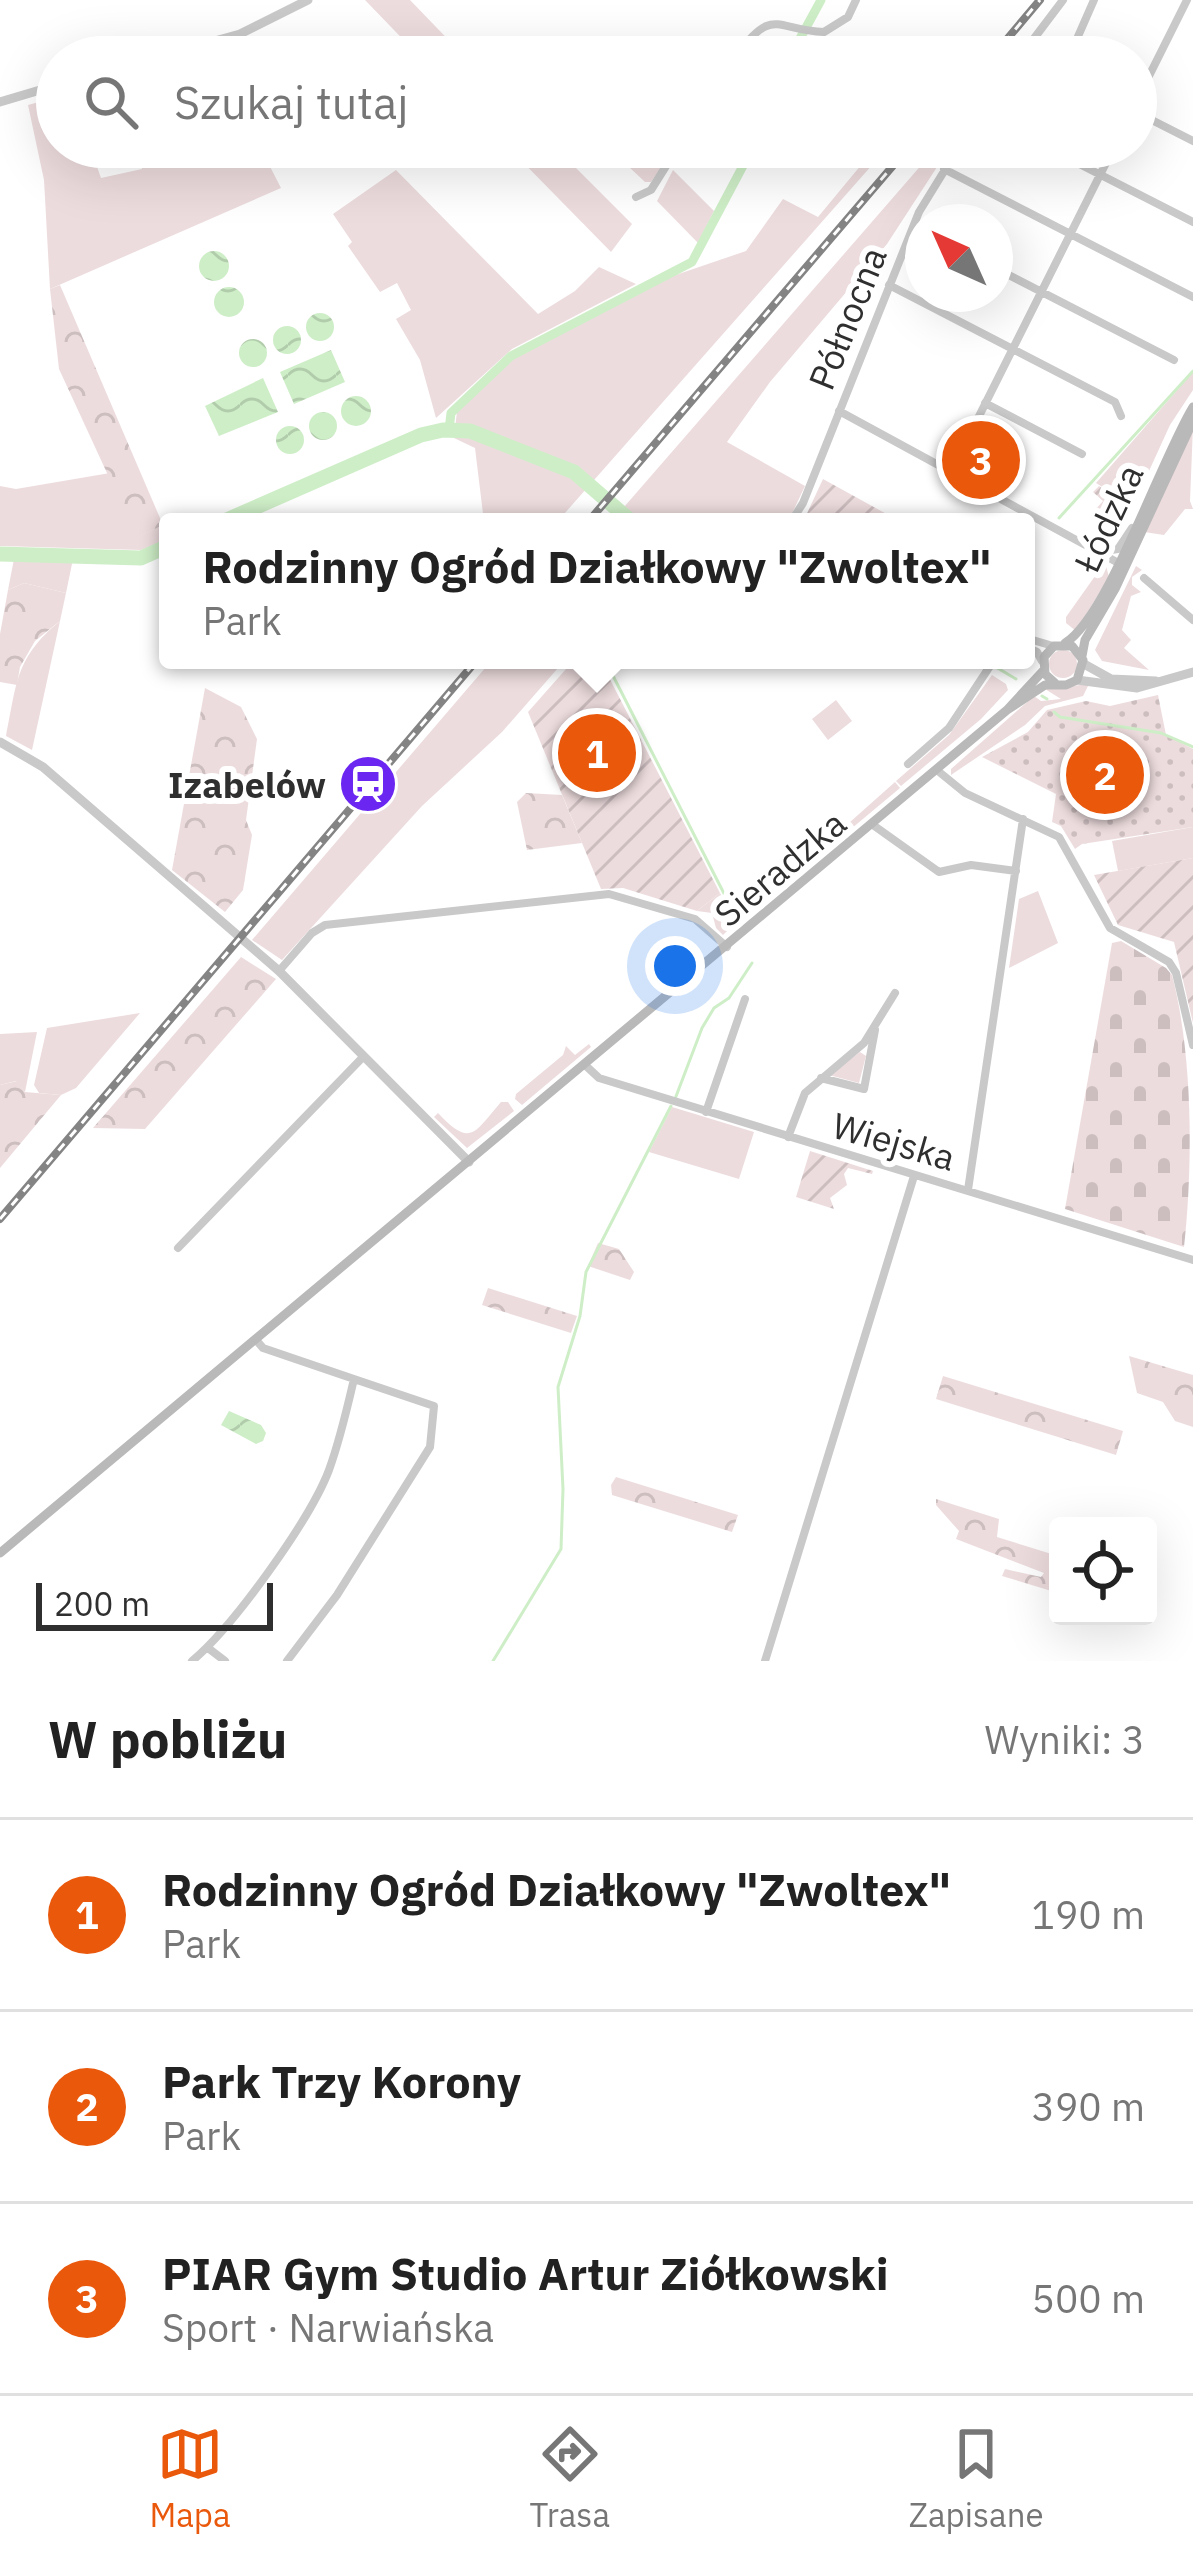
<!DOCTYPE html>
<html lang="pl">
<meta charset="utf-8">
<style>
body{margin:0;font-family:"IBM Plex Sans",sans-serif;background:#f2f2f2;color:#222}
.controls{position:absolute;right:36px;bottom:36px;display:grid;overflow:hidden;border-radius:12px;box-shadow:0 12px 48px #0002}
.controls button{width:108px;height:108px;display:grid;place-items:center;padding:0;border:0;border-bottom:3px solid #e0e0e0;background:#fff;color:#222;font:60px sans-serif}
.compass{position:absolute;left:905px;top:204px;width:108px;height:108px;border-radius:50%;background:#fff;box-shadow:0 12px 48px #0002;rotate:315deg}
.scale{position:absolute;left:36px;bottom:30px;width:237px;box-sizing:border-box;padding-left:12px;border:6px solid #2f2f2f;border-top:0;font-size:33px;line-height:42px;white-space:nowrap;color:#2f2f2f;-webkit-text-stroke:9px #fff;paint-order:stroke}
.you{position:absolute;left:675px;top:966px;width:42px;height:42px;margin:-30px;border:9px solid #fff;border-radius:50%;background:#1a73e8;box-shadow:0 0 0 18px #1a73e833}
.badge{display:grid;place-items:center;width:78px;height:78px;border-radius:50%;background:#ea580c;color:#fff;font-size:39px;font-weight:700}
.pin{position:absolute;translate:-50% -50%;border:6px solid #fff;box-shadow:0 3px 12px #0006}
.popup{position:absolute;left:159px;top:513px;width:876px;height:156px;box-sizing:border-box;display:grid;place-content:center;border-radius:12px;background:#fff;filter:drop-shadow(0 3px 9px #0005);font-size:39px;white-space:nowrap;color:#767676}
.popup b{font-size:45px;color:#222}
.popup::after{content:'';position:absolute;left:50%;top:100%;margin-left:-24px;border:24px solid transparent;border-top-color:#fff}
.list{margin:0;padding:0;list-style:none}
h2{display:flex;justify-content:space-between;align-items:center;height:156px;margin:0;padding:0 48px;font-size:51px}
h2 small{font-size:39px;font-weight:400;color:#767676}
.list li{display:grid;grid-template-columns:78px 1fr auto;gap:36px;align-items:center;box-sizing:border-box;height:192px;padding:0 48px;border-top:3px solid #e0e0e0}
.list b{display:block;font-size:45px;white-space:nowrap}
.list p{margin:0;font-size:39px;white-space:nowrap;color:#767676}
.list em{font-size:39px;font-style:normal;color:#767676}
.icon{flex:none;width:66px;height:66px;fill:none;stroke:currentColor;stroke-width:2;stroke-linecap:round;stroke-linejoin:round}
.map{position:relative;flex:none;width:1193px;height:1661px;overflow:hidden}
.search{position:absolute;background:#fff;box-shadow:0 12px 48px #0002;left:36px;right:36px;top:36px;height:132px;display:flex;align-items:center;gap:30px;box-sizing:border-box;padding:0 42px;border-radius:66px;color:#767676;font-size:45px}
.sheet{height:732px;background:#fff}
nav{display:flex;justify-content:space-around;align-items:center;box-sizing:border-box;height:168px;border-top:3px solid #e0e0e0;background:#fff;font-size:33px;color:#767676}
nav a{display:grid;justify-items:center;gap:6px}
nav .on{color:#ea580c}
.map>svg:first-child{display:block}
.grass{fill:#eddcde}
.forest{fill:url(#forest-crowns)}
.cemetery{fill:url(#cemetery-stones)}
.park{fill:url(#park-dots)}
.garden{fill:url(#garden-furrows)}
.water{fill:url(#water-waves)}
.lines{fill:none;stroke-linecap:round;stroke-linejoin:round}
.stream{stroke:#ceeec7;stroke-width:3}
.canal{stroke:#ceeec7;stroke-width:9}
.river{stroke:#ceeec7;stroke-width:15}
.minor{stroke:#c9c9c9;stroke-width:8}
.tertiary{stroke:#c9c9c9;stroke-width:9}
.secondary{stroke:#b9b9b9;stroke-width:9}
.rail-casing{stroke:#848484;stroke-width:8}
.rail{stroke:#fff;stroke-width:3;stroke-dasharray:9;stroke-linecap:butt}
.labels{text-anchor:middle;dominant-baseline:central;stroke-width:12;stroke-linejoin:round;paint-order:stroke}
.street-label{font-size:36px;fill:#2f2f2f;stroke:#fff}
.poi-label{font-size:36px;font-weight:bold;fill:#2f2f2f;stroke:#fff;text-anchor:end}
</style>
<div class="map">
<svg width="1193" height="1661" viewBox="0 0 1193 1661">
<defs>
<pattern id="forest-crowns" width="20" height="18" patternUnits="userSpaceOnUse" patternTransform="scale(3)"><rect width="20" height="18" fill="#eddcde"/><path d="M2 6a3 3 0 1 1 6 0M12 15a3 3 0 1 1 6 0" fill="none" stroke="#ccbdbf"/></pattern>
<pattern id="cemetery-stones" width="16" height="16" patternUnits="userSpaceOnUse" patternTransform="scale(3)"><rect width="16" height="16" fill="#eddcde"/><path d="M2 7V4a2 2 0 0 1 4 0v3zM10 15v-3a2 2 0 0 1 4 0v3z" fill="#ccbdbf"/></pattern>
<pattern id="park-dots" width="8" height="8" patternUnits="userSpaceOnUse" patternTransform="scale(3)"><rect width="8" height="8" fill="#eddcde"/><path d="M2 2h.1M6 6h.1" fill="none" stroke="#ccbdbf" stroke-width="1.8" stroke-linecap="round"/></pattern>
<pattern id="garden-furrows" width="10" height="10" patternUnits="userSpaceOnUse" patternTransform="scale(3)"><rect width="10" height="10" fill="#eddcde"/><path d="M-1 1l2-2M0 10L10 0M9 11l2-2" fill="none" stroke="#ccbdbf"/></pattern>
<pattern id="water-waves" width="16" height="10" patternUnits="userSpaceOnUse" patternTransform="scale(3)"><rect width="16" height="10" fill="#ceeec7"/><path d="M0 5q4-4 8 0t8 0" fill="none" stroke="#b1ccab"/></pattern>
</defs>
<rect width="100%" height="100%" fill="#fff"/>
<path class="grass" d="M365,0H410L465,57H420Z
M57,97V147H90L101,178L142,169L136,147H260L281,188L50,289L44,180L28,105Z
M508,147H555L632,224L611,252Z
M614,147H652L666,161L651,182H645L611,150Z
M876,147H888L557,522H484L475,448L454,438L457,411L514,358L658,281L746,251L783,199L818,217Z
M937,147H950L887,244L770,382L727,442L805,486L788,522H611Z
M396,170L538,314L575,291L599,267L636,284L512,349L436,418L420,360L396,319L411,310L397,283L380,292L348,246L352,242L333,214Z
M673,170L714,211L698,243L657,201Z
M1193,372V390L1170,425L1133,506L1129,497L1112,493L1096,483Z
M1193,426L1190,501L1193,509H1185L1164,535L1144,532Z
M110,473L138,537L163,525L168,539L141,550L0,546V486L16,489Z
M14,559H73L66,593L24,583L8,590Z
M1105,562L1109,577L1076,631L1066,623V617Z
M1136,566L1142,570L1132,577V585L1141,592L1131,596L1122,630L1131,640L1124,648L1149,670L1102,661L1095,650Z
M60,621L32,750L6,736C17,683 15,658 60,621Z
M1049 664a14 14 0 1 1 28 0a14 14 0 1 1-28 0Z
M492,660H565L502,732L422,806L282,960L252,940Z
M992,675L1006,684L1008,690L981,719L901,786L896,781L949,735Z
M1089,684L1083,696L1045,706L1025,725L951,775V769L1034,696L1041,701L1061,699L1045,689Z
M836,700L852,721L828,740L812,719Z
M895,782L900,788L815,859L813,855Z
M1193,827V858L1118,871L1112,841Z
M757,884L763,896L723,935L716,928L712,913L697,911L720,893L736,921L739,919L731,905Z
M1038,891L1058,943L1009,968L1019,899Z
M140,1013L76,1088L61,1095L39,1093L34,1085L47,1028Z
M37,1032L25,1092L16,1081L0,1085V1034Z
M589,1044L591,1047L522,1105L515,1099L516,1094L563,1055L566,1046L575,1055Z
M860,1052L866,1056L859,1083L829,1075Z
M501,1102H508L514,1111L467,1148L434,1117L438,1113C471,1148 474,1133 501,1102Z
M672,1107L754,1132L739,1179L649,1152Z"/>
<path class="forest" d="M60,285L163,525L137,538L59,369L50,289Z
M24,583L66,593L60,621L35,641L20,667L17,685L0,682V634L8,590Z
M205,688L241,707L257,739L246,820L252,835L243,890L225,912L172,870Z
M526,793L562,795L582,843L527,850L517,802Z
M241,957L276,979L145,1129L93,1128Z
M17,1081L25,1092L61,1095L0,1168V1085Z
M598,1243L619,1249L634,1272L630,1280L588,1266Z
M488,1288L577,1316L571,1333L482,1305Z
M1129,1356L1193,1375V1427L1175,1421L1163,1402L1137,1393Z
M943,1376L1123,1431L1116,1455L936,1399Z
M616,1477L738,1515L732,1532L612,1495L611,1485Z
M936,1499L999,1519L997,1537L1058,1556V1593L1002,1576L1005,1569L1041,1577L1044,1573L956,1539L959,1531L936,1505Z"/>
<path class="cemetery" d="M1121,941L1166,968L1172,975C1193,1055 1193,1165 1184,1247L1065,1209L1112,943Z"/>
<path class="park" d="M1158,695L1166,735L1193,749V827L1082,844L1075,849L1061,826L1052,822L1056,794L982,757L1028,732L1047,710L1086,701L1110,706Z"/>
<path class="garden" d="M823,479L901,522H803Z
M1099,486L1111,493L1126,492L1133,506L1108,544L1091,535L1103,516L1095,510L1103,501L1093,492Z
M574,660H600L720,893L697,911L623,888L601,889L528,712Z
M1193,858V1023L1174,942L1118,925L1094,875Z
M810,1151L873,1171L872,1174L848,1168L844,1174L847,1185L830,1198L834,1209L796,1197Z"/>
<path class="water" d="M199 266a15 15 0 1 1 30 0a15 15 0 1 1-30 0Z
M214 302a15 15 0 1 1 30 0a15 15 0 1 1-30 0Z
M306 327a14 14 0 1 1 28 0a14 14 0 1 1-28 0Z
M273 340a14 14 0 1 1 28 0a14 14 0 1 1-28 0Z
M239 353a14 14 0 1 1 28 0a14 14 0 1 1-28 0Z
M331,350L345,382L294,404L280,372Z
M263,378L278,412L219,436L205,406Z
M341 411a15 15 0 1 1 30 0a15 15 0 1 1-30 0Z
M309 426a14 14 0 1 1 28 0a14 14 0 1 1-28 0Z
M276 440a14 14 0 1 1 28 0a14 14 0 1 1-28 0Z
M229,1411L261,1425L266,1433L263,1441L256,1444L221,1425Z"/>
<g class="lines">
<path class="stream" d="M1059,518L1193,371
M605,660L737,919
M984,660L1016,679
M1042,696L1047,699
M1054,712L1060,717L1161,733L1193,747
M675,1099L702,1028L714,1008L729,998L752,963
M493,1661L561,1549L563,1489L558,1387L580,1316L586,1272L671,1106"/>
<path class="canal" d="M790,57L821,0
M449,430L451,413L511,356L692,262L753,147"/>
<path class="river" d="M222,522L421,435L443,430L470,431L574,472L632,522
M0,554L141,558L168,546"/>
<path class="minor" d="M735,57C774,5 774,30 824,32L848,17L856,0
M1020,57L1063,0
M1069,57L1094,0
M1136,102L1187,0
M1136,112L1193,141
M1046,147L1193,222
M944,169L1193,297
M636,197L651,190L678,147
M995,268L1174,360
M889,285L1115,402L1121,416
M985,403L1082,454
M839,411L1124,566
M952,470L1114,147
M791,522L803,503L919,212L959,147
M1104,551L1118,549L1132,528
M1144,578L1193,620
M1026,638L1053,646
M1026,647L1037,652L1042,661
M908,764L949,728L994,660
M938,771L965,793L1059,837L1110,928L1169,962L1176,973L1193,1045
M873,825L939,872L971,865L1016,871
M279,971L312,933L325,925L609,894L695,919L727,947
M585,1065L599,1078L1193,1260
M821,1078L864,1089L875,1030
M706,1112L745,999
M788,1137L805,1093L864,1043L895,993
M968,1190L1023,819
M178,1248L363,1057
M208,1648L225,1661
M192,1661C233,1627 310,1520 329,1470C340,1440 347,1409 354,1379L263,1348L256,1340
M287,1661L337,1595L430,1447L434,1406L354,1379
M765,1661L914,1176"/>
<path class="tertiary" d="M157,57L240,34L308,0
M0,102L57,85
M1084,664L1111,679L1156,681
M1077,680L1137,688L1193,672
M0,742L43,767L279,971L469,1162"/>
<path class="secondary" d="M1065,643C1108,617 1161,459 1193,407
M1082,656L1085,640L1115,589L1193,421
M1007,710L1043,671
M0,1553L1007,710L1045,685H1066L1077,680L1083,660L1072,646H1054L1044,657L1045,674L1055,683"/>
<defs>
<path id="rail" d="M992,57L1040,0
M588,522L909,147
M0,1219L477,660"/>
</defs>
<use href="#rail" class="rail-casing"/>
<use href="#rail" class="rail"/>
</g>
<defs>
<symbol id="station-disc" viewBox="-11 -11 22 22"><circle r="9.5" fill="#6b26f1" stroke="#fff"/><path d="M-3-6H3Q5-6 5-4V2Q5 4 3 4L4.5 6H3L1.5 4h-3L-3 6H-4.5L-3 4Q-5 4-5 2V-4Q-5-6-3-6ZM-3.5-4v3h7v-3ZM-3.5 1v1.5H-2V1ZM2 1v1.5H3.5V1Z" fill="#fff"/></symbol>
</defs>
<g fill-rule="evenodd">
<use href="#station-disc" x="335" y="751" width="66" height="66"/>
</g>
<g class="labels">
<g class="street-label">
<text transform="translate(847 318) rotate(-68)">Północna</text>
<text transform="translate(1108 518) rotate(-65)">Łódzka</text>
<text transform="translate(780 868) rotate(-40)">Sieradzka</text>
<text transform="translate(894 1141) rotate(16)">Wiejska</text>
</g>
<g class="poi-label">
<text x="326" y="784">Izabelów</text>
</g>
</g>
</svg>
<div class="controls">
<button><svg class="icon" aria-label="locate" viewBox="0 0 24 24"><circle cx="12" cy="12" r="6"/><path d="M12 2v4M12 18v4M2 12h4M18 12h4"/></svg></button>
</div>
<svg class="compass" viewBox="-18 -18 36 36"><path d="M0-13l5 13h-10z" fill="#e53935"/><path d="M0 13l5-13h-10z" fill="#767676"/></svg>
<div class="scale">200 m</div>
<div class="you"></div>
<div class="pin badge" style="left:597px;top:753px">1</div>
<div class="popup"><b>Rodzinny Ogród Działkowy &quot;Zwoltex&quot;</b>Park</div>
<div class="pin badge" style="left:1105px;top:775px">2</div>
<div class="pin badge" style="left:981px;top:460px">3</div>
<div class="search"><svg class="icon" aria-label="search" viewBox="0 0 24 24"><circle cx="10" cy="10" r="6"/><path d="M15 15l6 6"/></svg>Szukaj tutaj</div>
</div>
<section class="sheet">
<h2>W pobliżu<small>Wyniki: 3</small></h2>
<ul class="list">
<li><span class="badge">1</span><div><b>Rodzinny Ogród Działkowy &quot;Zwoltex&quot;</b><p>Park</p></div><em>190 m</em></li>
<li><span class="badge">2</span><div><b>Park Trzy Korony</b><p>Park</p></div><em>390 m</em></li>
<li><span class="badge">3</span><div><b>PIAR Gym Studio Artur Ziółkowski</b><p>Sport · Narwiańska</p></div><em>500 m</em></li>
</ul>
</section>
<nav>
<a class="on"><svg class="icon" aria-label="map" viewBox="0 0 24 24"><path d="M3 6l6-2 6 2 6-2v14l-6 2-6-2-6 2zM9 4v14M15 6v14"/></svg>Mapa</a>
<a><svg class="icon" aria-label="directions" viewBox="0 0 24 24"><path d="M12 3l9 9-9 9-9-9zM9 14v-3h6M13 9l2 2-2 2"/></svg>Trasa</a>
<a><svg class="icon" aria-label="saved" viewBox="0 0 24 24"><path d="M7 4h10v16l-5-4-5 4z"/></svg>Zapisane</a>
</nav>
